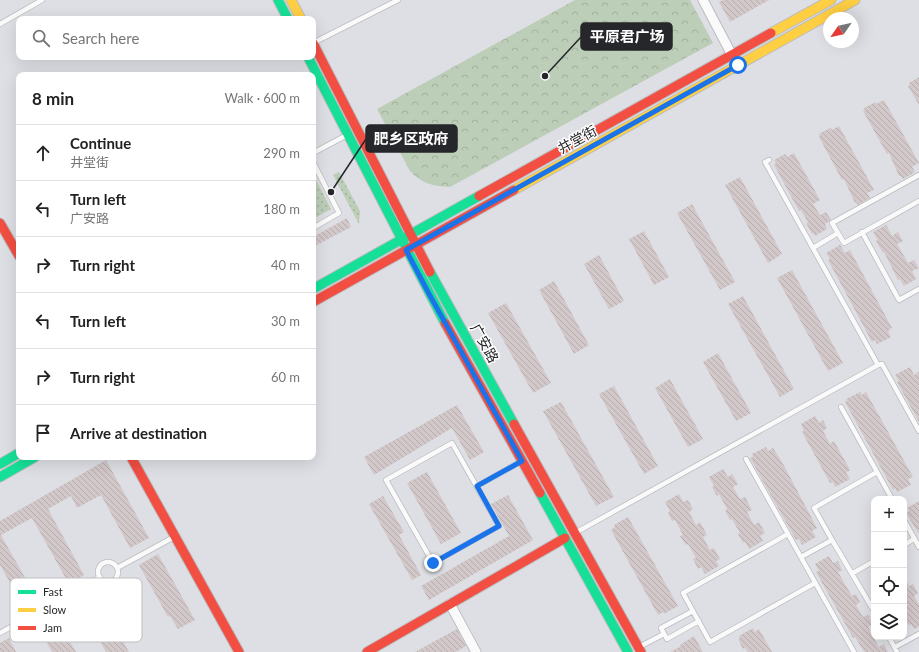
<!DOCTYPE html>
<meta charset="utf-8">
<style>
body{margin:0;font-family:Lato,"Noto Sans SC",sans-serif;background:#f6f6f6;color:#222}
.controls{position:absolute;right:12px;bottom:12px;display:grid;overflow:hidden;border-radius:8px;box-shadow:0 4px 16px #0002}
.controls button{width:36px;height:36px;display:grid;place-items:center;padding:0;border:0;border-bottom:1px solid #e0e0e0;background:#fff;color:#222;font:20px sans-serif}
.compass{position:absolute;left:823px;top:12px;width:36px;height:36px;border-radius:50%;background:#fff;box-shadow:0 4px 16px #0002;rotate:236deg}
.stop{position:absolute;width:12px;height:12px;margin:-9px;border:3px solid #1a73e8;border-radius:50%;background:#fff}
.stop.end{background:#1a73e8;border-color:#fff;box-shadow:0 1px 4px #0008}
.list{margin:0;padding:0;list-style:none}
h2{display:flex;justify-content:space-between;align-items:center;height:52px;margin:0;padding:0 16px;font-size:17px}
h2 small{font-size:13px;font-weight:400;color:#767676}
.list li{display:grid;grid-template-columns:26px 1fr auto;gap:12px;align-items:center;box-sizing:border-box;height:56px;padding:0 16px;border-top:1px solid #e0e0e0}
.list b{display:block;font-size:15px;white-space:nowrap}
.list p{margin:0;font-size:13px;white-space:nowrap;color:#767676}
.list em{font-size:13px;font-style:normal;color:#767676}
.icon{flex:none;width:22px;height:22px;fill:none;stroke:currentColor;stroke-width:2;stroke-linecap:round;stroke-linejoin:round}
.map{position:relative;flex:none;width:919px;height:652px;overflow:hidden}
.search{position:absolute;background:#fff;box-shadow:0 4px 16px #0002;left:16px;top:16px;width:300px;height:44px;display:flex;align-items:center;gap:10px;box-sizing:border-box;padding:0 14px;border-radius:8px;color:#767676;font-size:15px}
.panel{position:absolute;background:#fff;box-shadow:0 4px 16px #0002;left:16px;top:72px;width:300px;height:388px;border-radius:8px}
.map>svg:first-child{display:block}
.grass{fill:url(#grass-dots)}
.park{fill:url(#park-crowns)}
.building{fill:url(#building-back-hatch)}
.lines{fill:none;stroke-linecap:round;stroke-linejoin:round}
.lane-casing{stroke:#bbbcc0;stroke-width:6}
.street-casing{stroke:#bbbcc0;stroke-width:11}
.fast-casing{stroke:#bbbcc0;stroke-width:11}
.slow-casing{stroke:#bbbcc0;stroke-width:11}
.jam-casing{stroke:#bbbcc0;stroke-width:11}
.lane{stroke:#fafafb;stroke-width:4.5}
.street{stroke:#fafafb;stroke-width:9}
.fast{stroke:#16e098;stroke-width:9}
.slow{stroke:#ffcf43;stroke-width:9}
.jam{stroke:#f24e42;stroke-width:9}
.route{stroke:#1a73e8;stroke-width:5}
.labels{text-anchor:middle;dominant-baseline:central;stroke-width:3;stroke-linejoin:round;paint-order:stroke}
.street-label{font-size:14px;fill:#26272a;stroke:#fff}
.key{fill:#fff;stroke:#bebebf;stroke-width:1}
.key-label{font-size:11px;fill:#26272a}
.leader{fill:none;stroke:#26272a;stroke-width:1.5}
.callout-dot{fill:#26272a;stroke:#fff;stroke-width:1.5}
.callout{fill:#26272a;stroke:#26272a;stroke-width:1.5}
.callout-label{font-size:15px;text-anchor:middle;font-weight:bold;fill:#fff}
</style>
<div class="map">
<svg width="919" height="652" viewBox="0 0 919 652">
<defs>
<pattern id="grass-dots" width="8" height="8" patternUnits="userSpaceOnUse"><rect width="8" height="8" fill="#bdceb8"/><path d="M2 2h.1M6 6h.1" fill="none" stroke="#a2b19e" stroke-width="1.8" stroke-linecap="round"/></pattern>
<pattern id="park-crowns" width="20" height="18" patternUnits="userSpaceOnUse"><rect width="20" height="18" fill="#bdceb8"/><path d="M2 6a3 3 0 1 1 6 0M12 15a3 3 0 1 1 6 0" fill="none" stroke="#a2b19e"/></pattern>
<pattern id="building-back-hatch" width="6" height="6" patternUnits="userSpaceOnUse"><rect width="6" height="6" fill="#d3c8c9"/><path d="M-1 5l2 2M0 0l6 6M5-1l2 2" fill="none" stroke="#b5acad"/></pattern>
</defs>
<rect width="100%" height="100%" fill="#dedfe4"/>
<path class="grass" d="M339,172L360,211L359,224L333,175Z
M313,174L331,209L313,219Z"/>
<path class="park" d="M575,0H690L713,43L450,187C433,186 422,184 410,171L377,109Z"/>
<path class="building" d="M723,0H769L730,22L719,2Z
M919,77V105L908,86L910,85L909,83Z
M884,100L919,163L912,167L915,172L903,179L901,176H899L889,153L887,154L863,111L865,110L864,108L875,102L876,104Z
M839,126L874,190L867,193L870,198L858,205L856,202L855,203L844,179L842,180L819,137L820,136L819,134L830,128L832,130Z
M794,153L820,200L813,204L820,215L826,212L831,220L825,224L827,229L815,236L813,233L812,234L806,223L808,222L801,210L799,211L774,165L776,163L774,160L785,154L787,157Z
M740,177L782,254L768,263L725,185Z
M692,204L735,282L720,290L677,213Z
M347,218L351,227L313,247V237Z
M886,225L892,236L898,232L903,241L897,244L908,263L914,260L919,268L912,271L916,279L904,286L900,279L898,280L884,252L883,253L876,241L878,240L873,232Z
M644,231L669,277L654,285L629,239Z
M840,245L845,253L850,250L892,328L888,331L891,337L877,344L875,340L872,342L828,260L830,259L826,253Z
M599,255L624,301L609,309L584,264Z
M792,270L843,363L828,371L777,278Z
M554,281L589,345L574,354L539,290Z
M743,296L794,389L780,397L728,304Z
M506,303L551,383L533,393L488,313Z
M718,353L751,413L736,421L703,362Z
M910,367L914,375L919,372V422L897,382L899,381L895,375Z
M670,379L703,439L688,447L655,388Z
M614,386L658,466L644,474L599,394Z
M860,392L862,395L866,392L913,477L908,479L911,485L897,492L895,488L893,490L845,402L847,401L846,399Z
M561,402L614,497L596,506L543,411Z
M457,405L484,452L470,460L452,428L374,475L364,457Z
M815,416L819,423L823,420L827,428L823,431L830,444L834,441L850,470L846,473L850,479L835,487L833,482L830,483L802,432L804,431L801,424Z
M766,447L768,451L773,448L782,462L817,528L812,531L816,537L802,545L799,539L796,540L750,458L753,457L752,454Z
M106,460L149,538L130,548L101,495L77,508L71,496L48,509L84,575L69,584L32,518L1,535L38,601L25,609L0,565V521Z
M723,469L728,477L732,474L738,484L733,487L740,499L745,497L752,510L747,512L754,525L759,522L765,533L760,536L763,541L749,549L745,542L743,543L738,534L740,533L732,519L730,520L725,511L727,509L719,494L717,496L712,487L714,486L709,477Z
M427,472L461,533L441,544L407,483Z
M679,494L683,502L688,500L693,509L689,512L696,525L700,522L707,535L703,537L710,550L714,548L720,559L716,561L719,566L705,574L701,567L698,569L693,559L696,558L688,544L686,545L680,536L683,535L675,520L672,521L668,513L670,511L665,502Z
M508,495L533,540L429,600L421,586L509,536L491,504Z
M383,496L404,532L399,535L421,575L412,580L369,504Z
M919,501V534L906,513L909,511L907,508Z
M628,517L678,606L664,614L663,612L658,615L611,530L615,527L614,525Z
M158,554L195,620L178,629L170,616L168,617L139,565Z
M829,556L833,563L838,561L842,570L838,572L852,596L856,594L860,602L856,605L863,617L868,615L873,624L868,627L879,647L884,644L888,652H864L855,637L853,638L816,572L819,571L815,564Z
M904,578L909,586L913,584L918,593L914,596L919,605V627L914,629L911,624L909,626L904,617Z
M94,589L129,652H106L76,599Z
M53,613L76,652H52L35,623Z
M753,628L755,632L759,629L772,652H748L745,648L743,649L738,639L740,638L739,636Z
M457,629L466,646L456,652H415Z
M694,636L703,652H670L681,646L680,645Z
M9,638L16,652H0V643Z"/>
<g class="lines">
<defs>
<path id="lane" d="M0,24L42,0
M313,43L398,0
M313,153L347,135
M769,160L765,162L878,365L882,364L919,431
M313,162L339,213L313,228
M862,232L899,300L919,289
M838,233L832,223L919,175
M813,248L838,233L844,243L919,201
M841,407L892,499
M452,443L499,526L433,563L386,480Z
M746,459L854,652
M477,486L520,462
M904,520L919,547
M575,533L878,365
M788,534L683,593L710,642L815,583
M832,540L814,508L877,472
M904,545L914,539
M801,557L832,540L874,611
M98 572a10 10 0 1 1 20 0a10 10 0 1 1-20 0Z
M117,568L174,537
M853,573L874,561
M693,611L661,628L667,639L699,621
M0,633L100,577
M889,637L897,652
M639,647L664,634
M895,647L919,634"/>
<path id="street" d="M703,0L734,59
M450,604L476,652"/>
<path id="fast" d="M278,0L288,19
M308,57L445,323
M430,272L514,424
M313,289L479,196
M0,464L19,453
M0,477L35,457
M540,493L628,652"/>
<path id="slow" d="M291,0L301,19
M771,33L831,0
M514,190L855,0"/>
<path id="jam" d="M313,43L430,272
M479,196L771,33
M0,223L19,256
M313,302L514,190
M445,323L540,493
M514,424L641,652
M131,457L239,652
M367,652L565,538"/>
</defs>
<use href="#lane" class="lane-casing"/>
<use href="#street" class="street-casing"/>
<use href="#fast" class="fast-casing"/>
<use href="#slow" class="slow-casing"/>
<use href="#jam" class="jam-casing"/>
<use href="#lane" class="lane"/>
<use href="#street" class="street"/>
<use href="#fast" class="fast"/>
<use href="#slow" class="slow"/>
<use href="#jam" class="jam"/>
</g>
<g class="lines">
<path class="route" d="M433,563L499,526L477,486L522,461L428,292L406,250L738,65"/>
</g>
<g class="labels">
<g class="street-label">
<text transform="translate(577 139) rotate(-29)">井堂街</text>
<text transform="translate(485 343) rotate(61)">广安路</text>
</g>
</g>
<rect x="10" y="578" width="132" height="64" rx="6" class="key"/>
<rect x="18" y="590" width="18" height="4" fill="#16e098"/>
<rect x="18" y="608" width="18" height="4" fill="#ffcf43"/>
<rect x="18" y="626" width="18" height="4" fill="#f24e42"/>
<g class="key-label">
<text x="43" y="596">Fast</text>
<text x="43" y="614">Slow</text>
<text x="43" y="632">Jam</text>
</g>
<path class="leader" d="M545 76L581 37M331 192L366 139"/>
<g class="callout-dot">
<circle cx="545" cy="76" r="4"/>
<circle cx="331" cy="192" r="4"/>
</g>
<g class="callout">
<rect x="581" y="23" width="91" height="27" rx="4"/>
<rect x="366" y="125" width="91" height="27" rx="4"/>
</g>
<g class="callout-label">
<text x="627" y="42">平原君广场</text>
<text x="411" y="144">肥乡区政府</text>
</g>
</svg>
<div class="controls">
<button>+</button>
<button>−</button>
<button><svg class="icon" aria-label="locate" viewBox="0 0 24 24"><circle cx="12" cy="12" r="6"/><path d="M12 2v4M12 18v4M2 12h4M18 12h4"/></svg></button>
<button><svg class="icon" aria-label="layers" viewBox="0 0 24 24"><path d="M12 4l9 5-9 5-9-5zM3 14l9 5 9-5"/></svg></button>
</div>
<svg class="compass" viewBox="-18 -18 36 36"><path d="M0-13l5 13h-10z" fill="#e53935"/><path d="M0 13l5-13h-10z" fill="#767676"/></svg>
<div class="stop" style="left:738px;top:65px"></div>
<div class="stop end" style="left:433px;top:563px"></div>
<div class="search"><svg class="icon" aria-label="search" viewBox="0 0 24 24"><circle cx="10" cy="10" r="6"/><path d="M15 15l6 6"/></svg>Search here</div>
<section class="panel">
<h2>8 min<small>Walk · 600 m</small></h2>
<ul class="list">
<li><svg class="icon" aria-label="ahead" viewBox="0 0 24 24"><path d="M12 20V5M6 11l6-6 6 6"/></svg><div><b>Continue</b><p>井堂街</p></div><em>290 m</em></li>
<li><svg class="icon" aria-label="left" viewBox="0 0 24 24"><path d="M17 20v-9H6M10 6l-5 5 5 5"/></svg><div><b>Turn left</b><p>广安路</p></div><em>180 m</em></li>
<li><svg class="icon" aria-label="right" viewBox="0 0 24 24"><path d="M7 20v-9h11M14 6l5 5-5 5"/></svg><div><b>Turn right</b></div><em>40 m</em></li>
<li><svg class="icon" aria-label="left" viewBox="0 0 24 24"><path d="M17 20v-9H6M10 6l-5 5 5 5"/></svg><div><b>Turn left</b></div><em>30 m</em></li>
<li><svg class="icon" aria-label="right" viewBox="0 0 24 24"><path d="M7 20v-9h11M14 6l5 5-5 5"/></svg><div><b>Turn right</b></div><em>60 m</em></li>
<li><svg class="icon" aria-label="arrive" viewBox="0 0 24 24"><path d="M6 21V4h12l-3 4 3 4H6"/></svg><div><b>Arrive at destination</b></div></li>
</ul>
</section>
</div>
